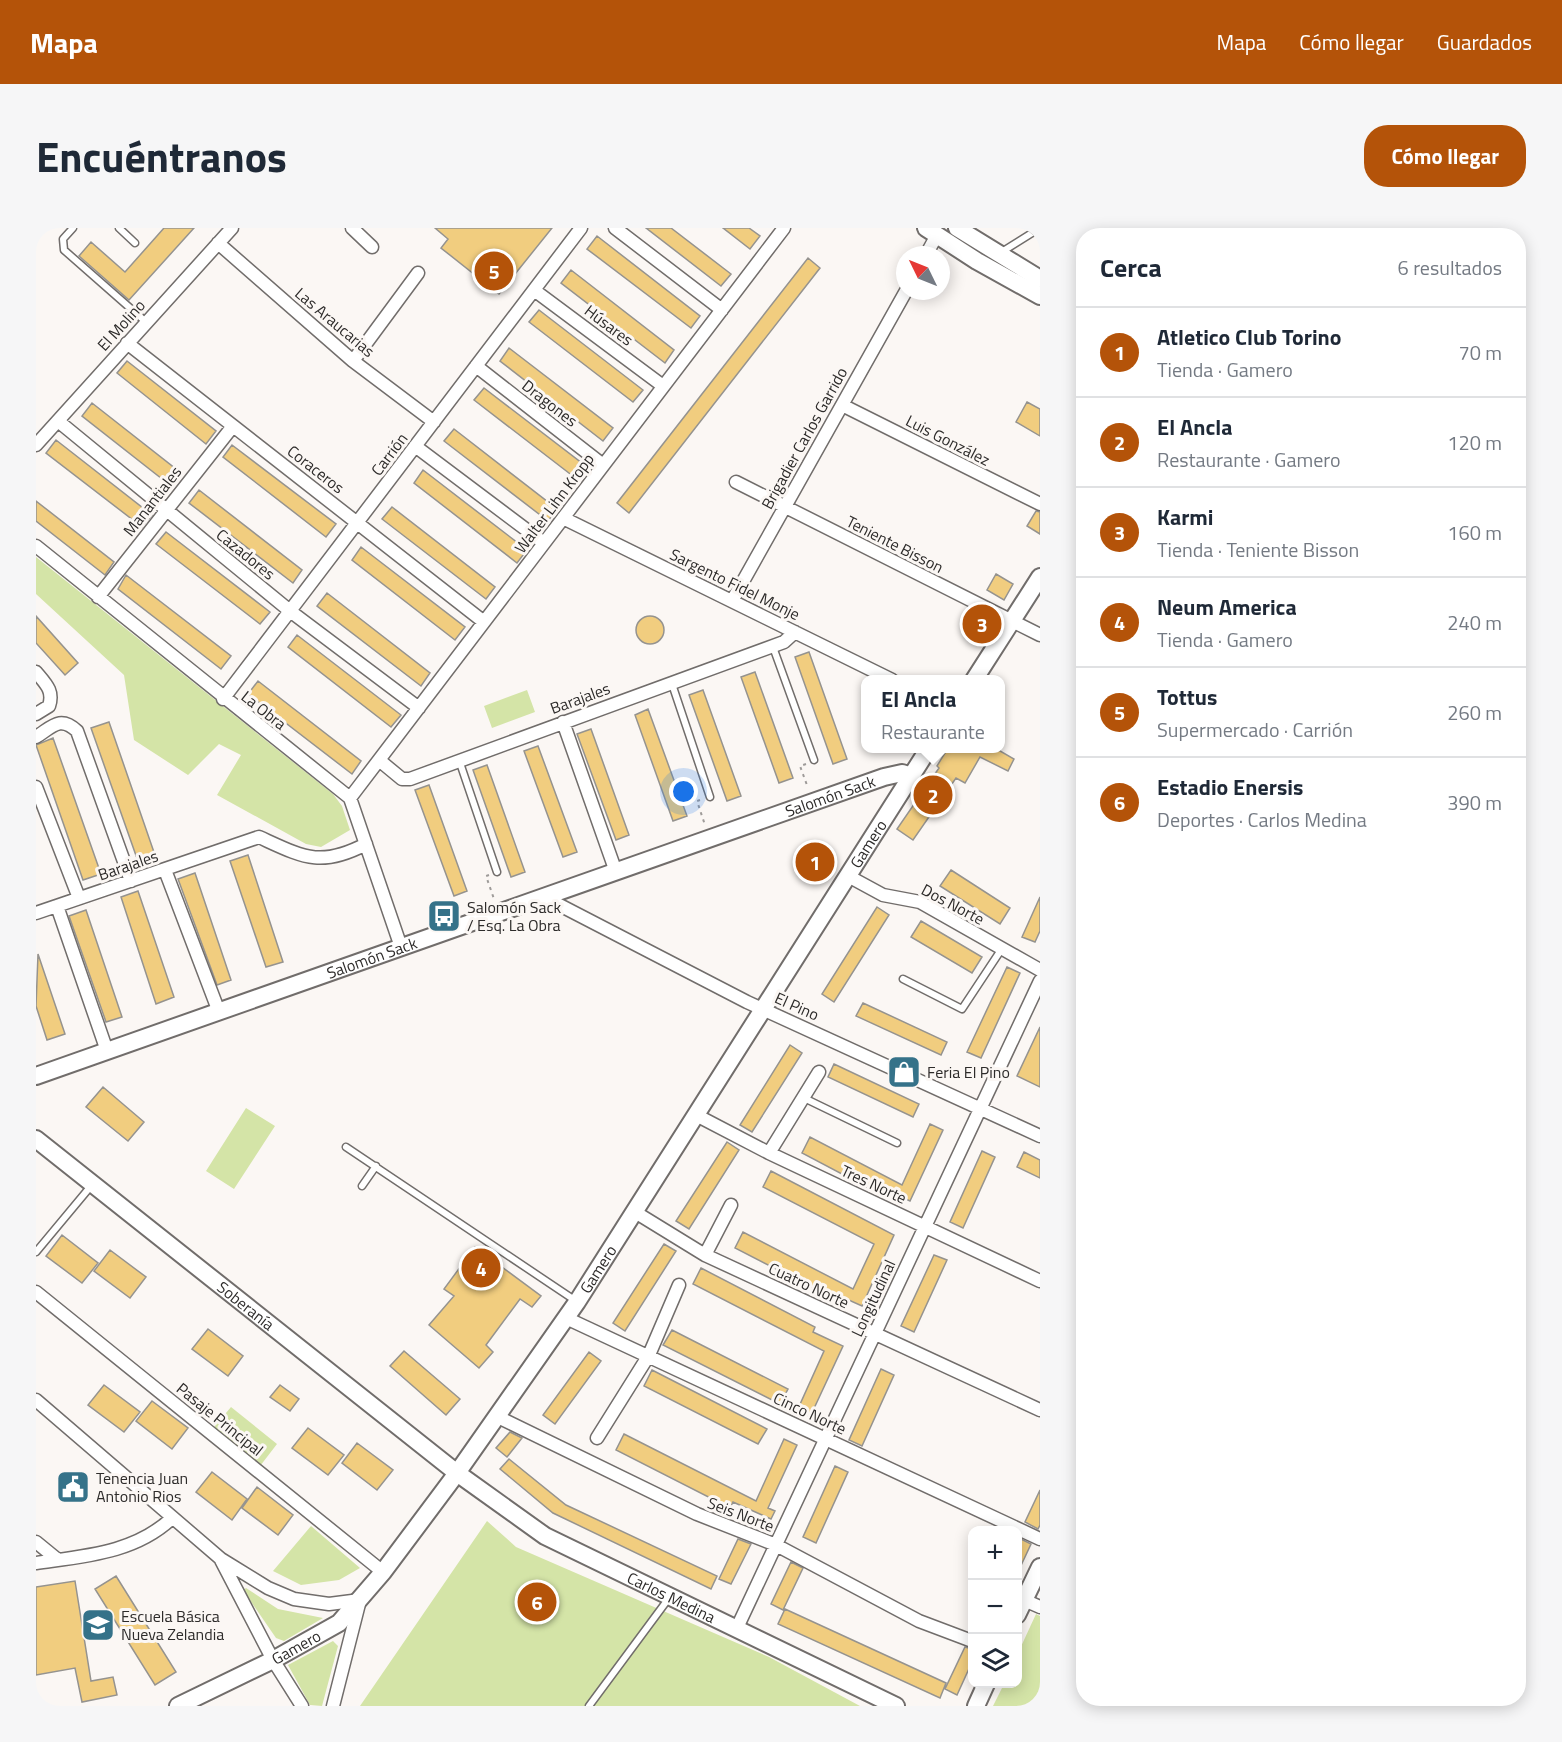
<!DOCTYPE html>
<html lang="es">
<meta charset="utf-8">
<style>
body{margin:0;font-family:"Titillium Web",sans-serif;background:#f6f6f7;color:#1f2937}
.controls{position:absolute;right:18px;bottom:18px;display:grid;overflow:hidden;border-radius:12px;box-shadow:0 3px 15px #0003}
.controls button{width:54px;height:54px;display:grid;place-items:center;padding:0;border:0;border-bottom:2px solid #e0e1e3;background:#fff;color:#1f2937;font:30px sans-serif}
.compass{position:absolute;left:860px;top:18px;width:54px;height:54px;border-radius:50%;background:#fff;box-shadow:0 3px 15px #0003;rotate:313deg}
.you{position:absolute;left:648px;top:564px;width:21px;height:21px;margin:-15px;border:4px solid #fff;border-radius:50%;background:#1a73e8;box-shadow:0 0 0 9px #1a73e833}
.badge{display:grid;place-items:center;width:39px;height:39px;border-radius:50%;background:#b45309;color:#fff;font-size:20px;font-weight:700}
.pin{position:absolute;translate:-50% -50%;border:3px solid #fff;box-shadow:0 2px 6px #0006}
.popup{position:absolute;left:825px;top:447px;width:144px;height:78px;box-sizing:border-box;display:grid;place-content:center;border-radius:12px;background:#fff;filter:drop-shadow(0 2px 4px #0005);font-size:20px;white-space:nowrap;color:#747a83}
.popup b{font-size:22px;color:#1f2937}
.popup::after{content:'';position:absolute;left:50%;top:100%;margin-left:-12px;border:12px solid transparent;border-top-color:#fff}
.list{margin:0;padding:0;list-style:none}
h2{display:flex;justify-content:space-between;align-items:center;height:78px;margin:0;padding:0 24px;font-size:26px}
h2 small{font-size:20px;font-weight:400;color:#747a83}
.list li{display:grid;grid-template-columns:39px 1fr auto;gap:18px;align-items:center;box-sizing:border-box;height:90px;padding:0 24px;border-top:2px solid #e0e1e3}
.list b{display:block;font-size:22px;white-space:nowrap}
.list p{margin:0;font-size:20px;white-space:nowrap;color:#747a83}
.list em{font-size:20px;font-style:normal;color:#747a83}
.icon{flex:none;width:33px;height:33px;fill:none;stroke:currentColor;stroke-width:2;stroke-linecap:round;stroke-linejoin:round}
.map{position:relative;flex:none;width:1004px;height:1478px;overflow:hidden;border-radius:24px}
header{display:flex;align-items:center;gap:36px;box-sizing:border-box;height:84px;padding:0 30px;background:#b45309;color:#fff}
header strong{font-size:28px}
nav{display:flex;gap:33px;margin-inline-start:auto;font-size:21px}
.intro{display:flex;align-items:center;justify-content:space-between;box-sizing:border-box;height:144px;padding:0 36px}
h1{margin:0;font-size:42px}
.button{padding:15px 27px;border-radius:24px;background:#b45309;color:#fff;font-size:21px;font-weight:700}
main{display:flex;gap:36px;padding:0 36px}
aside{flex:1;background:#fff;border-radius:24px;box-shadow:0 3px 15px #0003}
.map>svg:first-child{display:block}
.green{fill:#d4e4a7}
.building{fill:#f1cd7f;stroke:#95938f;stroke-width:1.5}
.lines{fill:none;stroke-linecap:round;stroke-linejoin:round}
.lane-casing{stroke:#716d6b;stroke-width:9}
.street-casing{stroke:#716d6b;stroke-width:15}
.secondary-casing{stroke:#716d6b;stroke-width:20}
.path{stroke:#9e9b99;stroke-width:2;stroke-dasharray:3 4.5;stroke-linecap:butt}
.lane{stroke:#fff;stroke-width:6}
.street{stroke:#fff;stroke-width:12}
.secondary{stroke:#fff;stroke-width:16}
.labels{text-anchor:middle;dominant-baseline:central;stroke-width:6;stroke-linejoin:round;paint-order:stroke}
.street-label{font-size:16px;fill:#2d2b2a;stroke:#fbf7f4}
.poi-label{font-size:16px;fill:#2d2b2a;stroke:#fbf7f4;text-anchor:start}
</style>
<header>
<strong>Mapa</strong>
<nav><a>Mapa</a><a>Cómo llegar</a><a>Guardados</a></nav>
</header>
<div class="intro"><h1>Encuéntranos</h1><a class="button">Cómo llegar</a></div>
<main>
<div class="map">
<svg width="1004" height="1478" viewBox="0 0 1004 1478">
<rect width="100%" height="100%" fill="#fbf7f4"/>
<path class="green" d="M0,329L297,566L306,578L314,602L285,619L270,616L181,567L205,527L183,516L152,547L98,512L88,447L0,366Z
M491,462L499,484L456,500L448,478Z
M210,880L239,898L198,961L170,943Z
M195,1179L241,1216L221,1242L174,1204Z
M451,1293L480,1319L733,1429L824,1478H324Z
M275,1298L324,1340L303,1352L265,1357L237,1343Z
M210,1360L242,1381L287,1390L248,1413L240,1410L207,1362Z
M1000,1386L1004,1388V1478H957L968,1456H981L982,1425Z
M297,1413L302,1418L286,1478L274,1477L252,1437Z"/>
<path class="building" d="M128,0H158L93,72L43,28L55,14L89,44Z
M399,0H516L463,66L405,20L412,11Z
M610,0H635L695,46L685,58Z
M687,0H713L724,8L714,21Z
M561,8L664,88L655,100L551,21Z
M772,30L784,40L593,285L581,275Z
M535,42L638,122L629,135L525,55Z
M503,82L607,162L597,174L493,94Z
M473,120L577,200L567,213L464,133Z
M91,133L180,203L170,216L81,145Z
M448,160L551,239L542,252L438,172Z
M991,174L1004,181V208L980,194Z
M56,175L145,245L135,258L46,188Z
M418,201L521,281L512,293L408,213Z
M20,212L116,287L106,299L10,225Z
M196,217L300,296L290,309L187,229Z
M387,242L491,322L481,335L378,255Z
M163,262L266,342L257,355L153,275Z
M0,273L78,334L69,347L0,293Z
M356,279L459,359L450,371L346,291Z
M1000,283L1004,284V306L991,298Z
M130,304L234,384L224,396L120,316Z
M325,319L429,399L419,412L316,332Z
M960,346L977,356L968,372L951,362Z
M90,347L195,428L185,441L82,361Z
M291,365L394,445L385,458L281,378Z
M936,384L948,391L950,396L944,406L929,396Z
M600 402a14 14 0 1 1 28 0a14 14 0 1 1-28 0Z
M0,388L42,435L29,447L0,415Z
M261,407L365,487L355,499L252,419Z
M773,424L811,531L797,536L759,429Z
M719,444L757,550L743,555L705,449Z
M222,453L325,533L316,546L212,466Z
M667,462L705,568L691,573L653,467Z
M612,481L651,588L637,593L599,487Z
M73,494L120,630L103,636L55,500Z
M555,501L593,607L580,612L541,506Z
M17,510L65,646L47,652L0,517Z
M502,518L541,624L527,629L488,523Z
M912,520H959L978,531L972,543L944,529L929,555L920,550L877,612L861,601L903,540L901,538Z
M451,537L489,644L475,649L437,542Z
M393,557L431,663L418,668L379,562Z
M212,627L247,734L230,739L194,633Z
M915,642L974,680L964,696L904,658Z
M159,645L195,752L181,757L142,651Z
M102,663L138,769L120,776L85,669Z
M1004,669V703L999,714L986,709Z
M841,679L853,687L798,774L786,766Z
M50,682L86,789L70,794L33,688Z
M885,693L946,729L936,745L875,709Z
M2,726L29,806L11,812L0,778Z
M971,739L984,745L945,830L931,824Z
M827,775L911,814L905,827L820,788Z
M1004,799V859L981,848Z
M754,817L766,825L716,904L704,897Z
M798,836L883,876L877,889L792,849Z
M67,859L108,894L92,913L50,879Z
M894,896L907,902L874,973L843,959L840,964L766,925L774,909L866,957Z
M691,914L703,922L653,1001L640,993Z
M946,923L959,929L927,1000L914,994Z
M988,924L1004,932V950L981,939Z
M735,943L858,1007L826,1078L795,1064L793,1068L699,1020L707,1004L817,1061L838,1016L727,959Z
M26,1007L62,1035L46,1055L10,1028Z
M628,1016L640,1023L589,1103L577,1095Z
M439,1019L505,1068L496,1079L484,1071L450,1117L457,1124L443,1140L393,1097L418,1068L408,1061Z
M74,1022L110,1049L94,1070L58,1043Z
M898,1027L911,1032L878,1104L865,1098Z
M665,1040L779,1099L777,1104L807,1118L774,1189L761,1183L788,1123L657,1056Z
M172,1101L207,1128L192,1148L156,1121Z
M636,1102L752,1161L744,1176L627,1117Z
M368,1123L424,1171L410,1187L354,1138Z
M553,1124L565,1133L519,1196L507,1187Z
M845,1141L858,1147L826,1218L813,1212Z
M616,1142L731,1201L722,1216L608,1158Z
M68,1157L104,1184L88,1204L52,1177Z
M244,1157L263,1171L254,1183L234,1169Z
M116,1173L152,1200L136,1221L100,1193Z
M272,1200L308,1227L292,1247L256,1220Z
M474,1204L486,1210L471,1229L460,1220Z
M588,1206L720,1273L748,1211L761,1217L732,1280L739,1283L735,1291L697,1274L694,1280L580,1222Z
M321,1215L357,1242L341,1262L306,1235Z
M473,1231L530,1277L681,1348L675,1361L517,1285L464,1241Z
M799,1238L812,1244L780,1315L767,1309Z
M176,1244L211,1271L196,1292L160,1264Z
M221,1259L257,1287L242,1307L206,1280Z
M1004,1262V1297L1002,1301L989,1294Z
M983,1310L995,1316L981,1346V1312Z
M702,1311L715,1316L695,1356L683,1351Z
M755,1334L767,1340L747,1382L735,1376Z
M80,1348L140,1444L119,1457L59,1361Z
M39,1353L55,1453L77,1449L81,1467L46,1474L39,1440L0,1447V1359Z
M749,1381L910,1455L904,1470L742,1396Z
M929,1419L936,1421V1434L921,1467L909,1461Z"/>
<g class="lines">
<defs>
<path id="lane" d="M37,0L27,11L28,22L110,94
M83,0L99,15
M964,25L1004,0
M737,419L778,532
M636,456L674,569
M423,532L461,644
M867,751L926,781L965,722
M768,870L861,915
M310,919L540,1073
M326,958L340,938
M0,1024L55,958
M553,1478L633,1370"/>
<path id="street" d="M316,0L336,19
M579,0L686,82
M182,15L317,133L398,194
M890,27L901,7
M498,62L627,158
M91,115L448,394
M317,133L382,45
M440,138L567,237
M806,177L1004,276
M22,193L254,383L383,480
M0,217L196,0
M379,218L508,315
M700,254L1004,407
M527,290L856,452
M0,318L314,570L365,719
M62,369L197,198
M696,373L870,63
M0,444C10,456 18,463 13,478L0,486
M187,471L545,0
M527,494L580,644
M0,509C16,499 24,487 41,503L95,653
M343,532L366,551H374L748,414L759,404
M0,559L43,670
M314,570L748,0
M129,642L183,784
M812,648L847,667L884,674L1004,742
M508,669L711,774L1004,908
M21,678L71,823
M0,685L223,609C267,629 284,640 330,616
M660,887L733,925L1004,1053
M733,925L783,844
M599,984L669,1027L1004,1182
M669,1027L695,977
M0,1064L347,1344
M530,1090L1004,1311
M0,1172L185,1331L232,1360L258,1371L293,1376L324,1372L297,1478
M460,1188L661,1286L740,1317L883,1393L936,1413
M561,1210L613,1127L643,1057
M0,1314L22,1332
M185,1332L237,1432L266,1478
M0,1335C49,1328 99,1325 136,1290
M988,1372L1004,1379
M700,1402L1004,753"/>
<g id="secondary">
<path d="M890,0L941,33L1004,68"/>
<path d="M921,0L1004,51"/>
<path d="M938,452L1004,349"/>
<path id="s1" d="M0,848L848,549L866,545L876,548"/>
<path id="s2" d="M0,911L421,1245L509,1308L860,1478"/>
<path d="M981,1387L1004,1339"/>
<path id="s3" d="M142,1478L237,1432L303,1395L347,1344L421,1245L541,1074L893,520"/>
<path d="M940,1478L950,1456"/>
</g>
</defs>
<use href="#lane" class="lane-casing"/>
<use href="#street" class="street-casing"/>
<use href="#secondary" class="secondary-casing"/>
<path class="path" d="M770,536L764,538L772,560
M664,572L661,573L669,597
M453,647L450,648L458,671"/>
<use href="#lane" class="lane"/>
<use href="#street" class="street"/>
<use href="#secondary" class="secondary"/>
</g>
<defs>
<symbol id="bus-square" viewBox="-11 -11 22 22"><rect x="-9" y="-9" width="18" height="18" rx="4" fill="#357289" stroke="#fbf7f4"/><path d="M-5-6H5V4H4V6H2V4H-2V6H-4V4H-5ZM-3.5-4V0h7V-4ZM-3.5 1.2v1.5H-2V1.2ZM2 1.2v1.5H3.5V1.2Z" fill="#fff"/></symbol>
<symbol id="shop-square" viewBox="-11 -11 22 22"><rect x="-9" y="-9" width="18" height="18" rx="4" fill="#357289" stroke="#fbf7f4"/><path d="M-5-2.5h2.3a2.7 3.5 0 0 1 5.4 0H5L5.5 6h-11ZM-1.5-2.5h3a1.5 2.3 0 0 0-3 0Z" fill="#fff"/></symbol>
<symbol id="civic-square" viewBox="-11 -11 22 22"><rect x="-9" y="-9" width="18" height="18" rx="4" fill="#357289" stroke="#fbf7f4"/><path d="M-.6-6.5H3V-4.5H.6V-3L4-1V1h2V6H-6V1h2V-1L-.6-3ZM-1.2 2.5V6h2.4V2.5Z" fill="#fff"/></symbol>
<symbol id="school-square" viewBox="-11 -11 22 22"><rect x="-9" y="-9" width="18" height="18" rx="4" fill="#357289" stroke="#fbf7f4"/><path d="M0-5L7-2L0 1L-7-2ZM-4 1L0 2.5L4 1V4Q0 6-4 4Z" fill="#fff"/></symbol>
</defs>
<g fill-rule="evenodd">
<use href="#bus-square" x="389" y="669" width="38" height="38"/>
<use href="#shop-square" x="849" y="825" width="38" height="38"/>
<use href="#civic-square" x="18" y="1240" width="38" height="38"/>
<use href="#school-square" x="43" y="1378" width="38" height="38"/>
</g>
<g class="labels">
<g class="street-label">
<text transform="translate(299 94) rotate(40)">Las Araucarias</text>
<text transform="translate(85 97) rotate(-48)">El Molino</text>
<text transform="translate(573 97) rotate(37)">Húsares</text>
<text transform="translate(514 175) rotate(38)">Dragones</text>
<text transform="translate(768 210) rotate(-61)">Brigadier Carlos Garrido</text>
<text transform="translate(912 212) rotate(27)">Luis González</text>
<text transform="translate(353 226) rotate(-53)">Carrión</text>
<text transform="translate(280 241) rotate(38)">Coraceros</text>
<text transform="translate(116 273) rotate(-52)">Manantiales</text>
<text transform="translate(518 275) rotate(-53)">Walter Lihn Kropp</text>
<text transform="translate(859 316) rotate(27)">Teniente Bisson</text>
<text transform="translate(210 326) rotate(39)">Cazadores</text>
<text transform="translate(699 356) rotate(26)">Sargento Fidel Monje</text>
<text transform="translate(544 470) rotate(-20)">Barajales</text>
<text transform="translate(228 482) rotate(38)">La Obra</text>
<text stroke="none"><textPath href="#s1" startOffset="842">Salomón Sack</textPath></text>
<text stroke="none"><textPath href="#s3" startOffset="1124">Gamero</textPath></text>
<text transform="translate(92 637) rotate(-19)">Barajales</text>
<text transform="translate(917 676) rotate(28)">Dos Norte</text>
<text stroke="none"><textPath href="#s1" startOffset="356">Salomón Sack</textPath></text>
<text transform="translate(761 778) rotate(24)">El Pino</text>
<text transform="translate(838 956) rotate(25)">Tres Norte</text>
<text stroke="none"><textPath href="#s3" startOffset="620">Gamero</textPath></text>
<text transform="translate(773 1057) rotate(25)">Cuatro Norte</text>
<text transform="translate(837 1070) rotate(-65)">Longitudinal</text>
<text stroke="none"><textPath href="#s2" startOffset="268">Soberanía</textPath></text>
<text transform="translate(774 1185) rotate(25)">Cinco Norte</text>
<text transform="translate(184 1191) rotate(39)">Pasaje Principal</text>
<text transform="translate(705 1286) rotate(21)">Seis Norte</text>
<text stroke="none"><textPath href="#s2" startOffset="786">Carlos Medina</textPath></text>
<text stroke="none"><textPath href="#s3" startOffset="132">Gamero</textPath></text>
</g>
<g class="poi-label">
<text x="431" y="679">Salomón Sack<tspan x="431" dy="18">/ Esq. La Obra</tspan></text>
<text x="891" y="844">Feria El Pino</text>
<text x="60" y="1250">Tenencia Juan<tspan x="60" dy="18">Antonio Rios</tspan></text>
<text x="85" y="1388">Escuela Básica<tspan x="85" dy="18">Nueva Zelandia</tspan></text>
</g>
</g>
</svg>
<div class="controls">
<button>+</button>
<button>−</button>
<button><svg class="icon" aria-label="layers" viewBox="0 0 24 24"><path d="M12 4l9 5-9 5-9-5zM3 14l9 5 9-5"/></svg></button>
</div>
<svg class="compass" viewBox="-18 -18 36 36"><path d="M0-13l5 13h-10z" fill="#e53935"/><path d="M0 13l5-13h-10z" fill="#747a83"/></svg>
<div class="you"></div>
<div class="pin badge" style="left:779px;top:634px">1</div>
<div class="pin badge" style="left:897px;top:567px">2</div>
<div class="popup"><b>El Ancla</b>Restaurante</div>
<div class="pin badge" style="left:946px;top:396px">3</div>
<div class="pin badge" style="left:445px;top:1040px">4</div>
<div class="pin badge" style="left:458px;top:43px">5</div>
<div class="pin badge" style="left:501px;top:1374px">6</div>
</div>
<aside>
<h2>Cerca<small>6 resultados</small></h2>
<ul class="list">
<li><span class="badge">1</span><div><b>Atletico Club Torino</b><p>Tienda · Gamero</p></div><em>70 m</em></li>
<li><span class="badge">2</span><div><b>El Ancla</b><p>Restaurante · Gamero</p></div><em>120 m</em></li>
<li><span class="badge">3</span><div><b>Karmi</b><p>Tienda · Teniente Bisson</p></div><em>160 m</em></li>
<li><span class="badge">4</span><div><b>Neum America</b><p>Tienda · Gamero</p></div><em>240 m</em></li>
<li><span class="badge">5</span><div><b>Tottus</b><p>Supermercado · Carrión</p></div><em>260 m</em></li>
<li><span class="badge">6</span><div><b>Estadio Enersis</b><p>Deportes · Carlos Medina</p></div><em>390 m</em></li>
</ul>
</aside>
</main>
